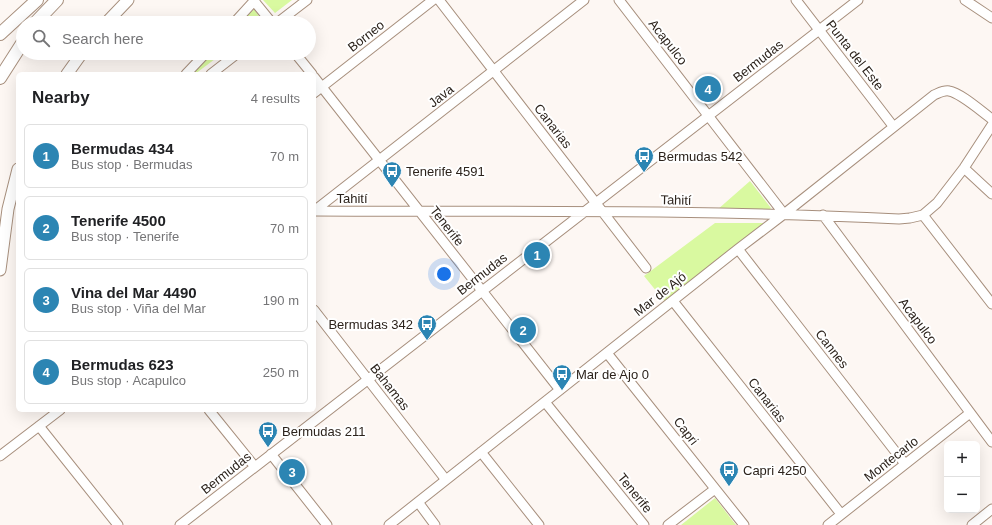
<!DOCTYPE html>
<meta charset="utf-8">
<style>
body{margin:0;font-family:Helvetica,sans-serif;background:#f2f2f2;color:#202124}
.controls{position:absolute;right:12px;bottom:12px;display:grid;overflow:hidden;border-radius:6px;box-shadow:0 4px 16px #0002}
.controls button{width:36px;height:36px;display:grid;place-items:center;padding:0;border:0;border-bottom:1px solid #e0e0e0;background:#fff;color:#202124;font:20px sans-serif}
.you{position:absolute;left:444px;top:274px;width:14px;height:14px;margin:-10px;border:3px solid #fff;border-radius:50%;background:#1a73e8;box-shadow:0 0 0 6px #1a73e833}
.badge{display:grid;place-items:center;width:26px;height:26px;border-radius:50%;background:#2c85b3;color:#fff;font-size:13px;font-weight:700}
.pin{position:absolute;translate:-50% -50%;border:2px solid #fff;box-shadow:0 1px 4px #0006}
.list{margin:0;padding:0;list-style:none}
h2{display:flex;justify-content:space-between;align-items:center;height:52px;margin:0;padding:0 16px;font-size:17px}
h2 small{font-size:13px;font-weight:400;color:#757577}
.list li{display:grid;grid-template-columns:26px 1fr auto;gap:12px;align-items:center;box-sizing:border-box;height:64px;margin:0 8px 8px;padding:0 8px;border:1px solid #e0e0e0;border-radius:6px}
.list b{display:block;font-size:15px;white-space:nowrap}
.list p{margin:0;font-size:13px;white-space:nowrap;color:#757577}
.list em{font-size:13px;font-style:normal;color:#757577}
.icon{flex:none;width:22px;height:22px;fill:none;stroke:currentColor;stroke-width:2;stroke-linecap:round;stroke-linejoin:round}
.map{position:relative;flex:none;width:992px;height:525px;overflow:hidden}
.search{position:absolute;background:#fff;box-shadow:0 4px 16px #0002;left:16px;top:16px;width:300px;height:44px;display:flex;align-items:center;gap:10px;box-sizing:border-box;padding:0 14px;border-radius:22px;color:#757577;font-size:15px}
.panel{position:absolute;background:#fff;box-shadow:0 4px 16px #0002;left:16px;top:72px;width:300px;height:340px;border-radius:6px}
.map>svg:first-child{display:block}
.green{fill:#d9f9a0}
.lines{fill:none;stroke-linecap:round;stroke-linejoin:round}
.minor-casing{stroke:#a78f7d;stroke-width:11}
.major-casing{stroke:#a78f7d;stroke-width:13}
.highway-casing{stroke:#a78f7d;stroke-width:14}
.minor{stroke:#fff;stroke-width:9}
.major{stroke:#fff;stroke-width:11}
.highway{stroke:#fff;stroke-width:12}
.labels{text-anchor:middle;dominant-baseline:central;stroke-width:4;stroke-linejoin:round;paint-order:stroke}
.street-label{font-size:13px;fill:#2c231c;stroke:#fff}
.poi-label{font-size:13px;fill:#2c231c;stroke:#fff;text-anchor:start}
</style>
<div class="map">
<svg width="992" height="525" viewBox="0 0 992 525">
<rect width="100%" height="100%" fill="#fdf7f3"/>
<path class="green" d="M263,0H292L275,13Z
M254,9L263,22L261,23H240Z
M211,53H223L195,74L193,71Z
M750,181L771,208L767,212L717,210Z
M715,223H766L666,303L644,276Z
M715,498L736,525H681Z"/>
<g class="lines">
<defs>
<path id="minor" d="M439,0L646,268
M619,0L784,214
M796,0L893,126
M965,0L992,18
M254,1L272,23
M234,23L255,0
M277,23L307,0
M295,53L312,74
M186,74L206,53
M211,74L238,53
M314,77L560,390
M314,93L433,0
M964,168L992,194
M314,211C509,212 704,209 899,219L910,218L923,215L937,203L964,168L992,125
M314,211L584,0
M823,215L992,442
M923,215L992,304
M738,249L905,464
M673,301L841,514
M314,310L446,480
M607,353L744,525
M545,402L644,525
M209,410L255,467
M39,426L118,525
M481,452L539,525
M271,454L327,525
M0,456L60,410
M418,502L435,525
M180,525L858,0
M389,525L738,249L784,214L934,95C939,93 944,90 949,91C961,93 982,112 992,119
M668,525L715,489
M828,525L970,413
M972,525L992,509"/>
<path id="major" d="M106,23L128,0
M67,74L82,53
M0,270L8,209L18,169"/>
<path id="highway" d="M35,23L57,0
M0,34L37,0
M0,78L23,42"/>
</defs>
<use href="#minor" class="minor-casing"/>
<use href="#major" class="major-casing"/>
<use href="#highway" class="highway-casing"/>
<use href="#minor" class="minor"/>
<use href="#major" class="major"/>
<use href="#highway" class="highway"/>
</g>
<defs>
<symbol id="bus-pin" viewBox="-11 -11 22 30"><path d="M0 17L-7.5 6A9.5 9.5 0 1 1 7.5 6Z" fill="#2c85b3" stroke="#fff"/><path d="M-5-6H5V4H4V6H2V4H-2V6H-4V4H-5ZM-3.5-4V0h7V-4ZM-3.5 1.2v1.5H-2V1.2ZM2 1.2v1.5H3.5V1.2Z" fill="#fff"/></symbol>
</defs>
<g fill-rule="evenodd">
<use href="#bus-pin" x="633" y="145" width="22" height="30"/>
<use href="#bus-pin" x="381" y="160" width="22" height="30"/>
<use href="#bus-pin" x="416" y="313" width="22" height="30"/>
<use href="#bus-pin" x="551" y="363" width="22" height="30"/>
<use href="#bus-pin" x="257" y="420" width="22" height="30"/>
<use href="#bus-pin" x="718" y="459" width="22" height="30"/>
</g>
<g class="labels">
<g class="street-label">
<text transform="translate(366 36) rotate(-38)">Borneo</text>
<text transform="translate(668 42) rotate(52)">Acapulco</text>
<text transform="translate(855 55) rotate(52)">Punta del Este</text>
<text transform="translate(758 61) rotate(-38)">Bermudas</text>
<text transform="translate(441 96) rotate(-38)">Java</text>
<text transform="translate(553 126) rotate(52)">Canarias</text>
<text x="352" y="198">Tahití</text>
<text transform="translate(676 200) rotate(1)">Tahití</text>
<text transform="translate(447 226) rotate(52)">Tenerife</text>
<text transform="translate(482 274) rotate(-38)">Bermudas</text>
<text transform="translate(660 294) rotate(-38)">Mar de Ajó</text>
<text transform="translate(918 321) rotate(53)">Acapulco</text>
<text transform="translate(832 349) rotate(52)">Cannes</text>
<text transform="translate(390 387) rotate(52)">Bahamas</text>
<text transform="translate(767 400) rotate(52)">Canarias</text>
<text transform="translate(686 431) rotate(52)">Capri</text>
<text transform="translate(891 459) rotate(-38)">Montecarlo</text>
<text transform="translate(226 473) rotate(-38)">Bermudas</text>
<text transform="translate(635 493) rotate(51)">Tenerife</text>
</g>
<g class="poi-label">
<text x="658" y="156">Bermudas 542</text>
<text x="406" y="171">Tenerife 4591</text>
<text x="413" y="324" text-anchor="end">Bermudas 342</text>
<text x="576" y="374">Mar de Ajo 0</text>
<text x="282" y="431">Bermudas 211</text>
<text x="743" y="470">Capri 4250</text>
</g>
</g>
</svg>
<div class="controls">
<button>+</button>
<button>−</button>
</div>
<div class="you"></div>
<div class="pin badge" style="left:537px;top:255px">1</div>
<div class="pin badge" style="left:523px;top:330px">2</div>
<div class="pin badge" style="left:292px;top:472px">3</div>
<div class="pin badge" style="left:708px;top:89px">4</div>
<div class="search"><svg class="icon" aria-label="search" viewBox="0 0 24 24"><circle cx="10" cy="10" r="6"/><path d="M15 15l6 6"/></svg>Search here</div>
<section class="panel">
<h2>Nearby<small>4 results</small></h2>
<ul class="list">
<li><span class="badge">1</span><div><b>Bermudas 434</b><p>Bus stop · Bermudas</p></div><em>70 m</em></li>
<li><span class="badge">2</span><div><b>Tenerife 4500</b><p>Bus stop · Tenerife</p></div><em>70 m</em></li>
<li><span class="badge">3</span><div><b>Vina del Mar 4490</b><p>Bus stop · Viña del Mar</p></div><em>190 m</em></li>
<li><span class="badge">4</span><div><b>Bermudas 623</b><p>Bus stop · Acapulco</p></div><em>250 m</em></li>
</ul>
</section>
</div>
